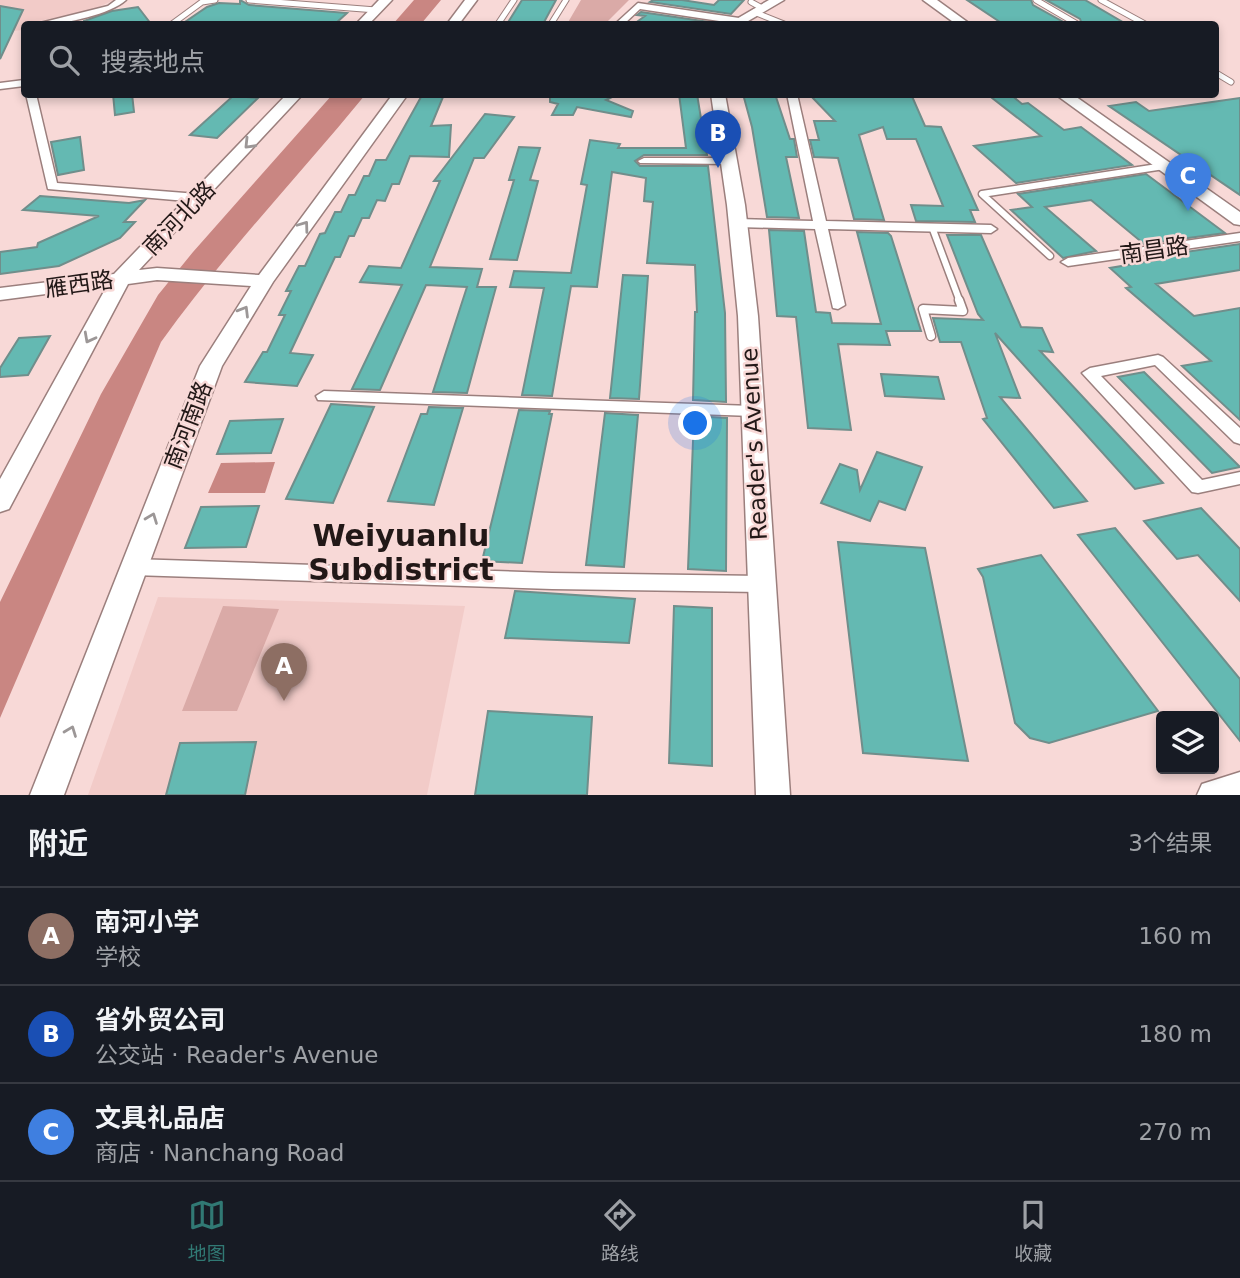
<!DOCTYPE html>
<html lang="zh">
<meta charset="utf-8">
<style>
body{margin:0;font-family:"DejaVu Sans","Noto Sans SC",sans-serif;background:#20242c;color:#f1f3f6}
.controls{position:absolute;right:21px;bottom:21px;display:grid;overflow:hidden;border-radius:7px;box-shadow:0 4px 10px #0003}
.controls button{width:63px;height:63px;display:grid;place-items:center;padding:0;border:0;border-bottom:2px solid #363941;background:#171b24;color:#f1f3f6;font:35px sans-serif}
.you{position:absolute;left:696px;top:424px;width:24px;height:24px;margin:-18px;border:5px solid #fff;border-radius:50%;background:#1a73e8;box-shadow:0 0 0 10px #1a73e833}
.badge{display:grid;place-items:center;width:46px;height:46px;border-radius:50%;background:#317974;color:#fff;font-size:23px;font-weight:700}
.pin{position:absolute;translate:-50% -58px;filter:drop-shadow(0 2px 4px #0008)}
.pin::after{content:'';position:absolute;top:37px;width:24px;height:21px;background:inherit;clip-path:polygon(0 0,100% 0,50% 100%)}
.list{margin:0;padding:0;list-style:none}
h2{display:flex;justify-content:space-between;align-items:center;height:91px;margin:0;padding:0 28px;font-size:30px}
h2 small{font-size:23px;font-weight:400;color:#9ea1a6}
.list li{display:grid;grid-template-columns:46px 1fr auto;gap:21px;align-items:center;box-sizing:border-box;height:98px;padding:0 28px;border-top:2px solid #363941}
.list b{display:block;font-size:26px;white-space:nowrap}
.list p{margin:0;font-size:23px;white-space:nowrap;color:#9ea1a6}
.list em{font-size:23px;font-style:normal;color:#9ea1a6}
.icon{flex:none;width:38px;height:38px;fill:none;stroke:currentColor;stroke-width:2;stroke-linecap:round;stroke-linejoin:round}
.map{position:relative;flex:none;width:1240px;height:795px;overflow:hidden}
.search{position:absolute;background:#171b24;box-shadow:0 4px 10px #0003;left:21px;right:21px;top:21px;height:77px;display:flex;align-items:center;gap:18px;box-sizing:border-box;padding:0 24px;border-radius:7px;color:#9ea1a6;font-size:26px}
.sheet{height:385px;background:#171b24}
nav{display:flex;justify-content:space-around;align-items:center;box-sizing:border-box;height:98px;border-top:2px solid #363941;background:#171b24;font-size:19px;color:#9ea1a6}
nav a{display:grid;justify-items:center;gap:4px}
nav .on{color:#317974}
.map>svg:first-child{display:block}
.built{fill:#f2cbc8}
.green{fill:#daaaa7}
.water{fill:#c98682}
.building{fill:#64b9b2;stroke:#708e8b;stroke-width:2}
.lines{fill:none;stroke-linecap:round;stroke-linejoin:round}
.lane-far2-casing{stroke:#9b7f7d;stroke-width:7}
.lane-far1-casing{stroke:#9b7f7d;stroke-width:9}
.lane-casing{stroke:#9b7f7d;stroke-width:11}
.street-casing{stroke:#9b7f7d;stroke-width:3}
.secondary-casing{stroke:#9b7f7d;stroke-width:3}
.lane-far2{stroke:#fff;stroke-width:5}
.lane-far1{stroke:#fff;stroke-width:6}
.lane{stroke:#fff;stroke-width:8}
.street{fill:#fff;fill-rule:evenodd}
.secondary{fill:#fff;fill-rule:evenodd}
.oneway{stroke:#9c9797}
.labels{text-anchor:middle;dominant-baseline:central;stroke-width:5;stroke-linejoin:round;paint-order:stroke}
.street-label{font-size:23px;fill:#221817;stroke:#f8d9d7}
.district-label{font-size:30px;font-weight:bold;fill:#221817;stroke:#f8d9d7}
</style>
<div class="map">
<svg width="1240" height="795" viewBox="0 0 1240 795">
<rect width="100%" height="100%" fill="#f8d9d7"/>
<path class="built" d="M0,0H114L92,10L24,24V30L0,32Z
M158,597L465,606L427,795H88Z"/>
<path class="green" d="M581,0H629L605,24H567Z
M223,606L279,609L237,711H182Z"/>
<path class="water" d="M414,0H441L421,24H393Z
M332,95H365C298,177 223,255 161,342L0,718V602L101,394L158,295L193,252Z
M275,462L265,493H208L221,463Z"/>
<path class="building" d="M240,0L249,5L347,13L335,24H182L207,7L219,3L240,4Z
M522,0H556L543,24H507Z
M653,0H682L714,5L719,0H744L731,14L650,2Z
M967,0H1031L1033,5L1067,24H1003Z
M1046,0H1085L1126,24H1082L1080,19Z
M0,6L23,10L0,59Z
M138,7L151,24H84V21L112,11Z
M641,12L723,24H634L645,16L637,15Z
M113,94H132L134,112L115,115Z
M550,94H618L606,100L633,111L631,117L577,107L573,115H552L558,104L550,102Z
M679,94H697L707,155H644L635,161L640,166H708L725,313L726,402L693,400L695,312H697L695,265L647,263L653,202L644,201L646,178L612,172L597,287L571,286L552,396L522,395L544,288L510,287L514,271L571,273L587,185L581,184L590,140L620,144L618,148H686Z
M743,94H775L790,139H794L797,157H786L799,218L767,217L752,127Z
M809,94H911L925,126L941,127L978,210H970L975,222L916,221L911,205L943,206L916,139H887L883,127L859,135L884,220L854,219L838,158L814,157L810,140H819L814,121H835Z
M987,94H1010L1022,104L1028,103L1064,130L1081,127L1132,165L1016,183L974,146L1041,136Z
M233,96L258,98L217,138L190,135Z
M421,97H443L431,126L451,125L449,157L410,156L399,184H392L385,201L377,200L369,218H362L354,236H349L340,257H335L290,353L313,355L297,386L245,382L263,352H267L285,315H279L291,291H286L299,266H305L320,234L325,233L335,212H341L349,195H355L364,176H369L376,160H386Z
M1240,98V195L1109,106L1136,102L1149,111Z
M485,114L514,117L484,158H474L430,267L482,269L477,287H496L467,393L433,392L467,287L426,285L380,390L352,389L402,285L360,282L369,266L401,268L440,181H434Z
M80,137L84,170L58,175L51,142Z
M519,147L540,148L530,180L538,181L517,260L490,259L514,180H509Z
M1146,174L1225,233L1144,244L1091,200L1045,207L1096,251L1063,258L1011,210L1032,207L1018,194Z
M40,196L129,203L145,200L124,222H135L120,238L59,266L0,274V252L37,247L38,243L99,216L23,210Z
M769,230L804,231L816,312L830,313L832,323L881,324L857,232L888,233L891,236L921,331H886L890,345L838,344L851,430L808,428L796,317L777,316Z
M947,235H981L1021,327L1042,328L1053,352L1040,351L1163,483L1135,489L995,333L1020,398L1000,397L1087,501L1054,508L983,419L987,418L961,342H940L933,318L983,320L978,314Z
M1240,244V270L1156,284L1194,316L1240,308V420L1182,366L1211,361L1126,288L1131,287L1110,268L1163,259L1158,256Z
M623,275L648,276L639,399L610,398Z
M50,336L28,375L0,377V368L19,338Z
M1144,372L1240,467L1212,473L1118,377Z
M881,374L938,377L944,399L885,396Z
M331,404L374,407L333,503L286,499Z
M429,407L463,408L434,505L388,501L421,414H427Z
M519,410L550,411L549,414H552L522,563L482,561Z
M605,413L638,415L624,567L586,565Z
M694,416L727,418L726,571L688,569Z
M283,419L271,453L217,454L230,421Z
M877,452L922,467L905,510L879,501L870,521L821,503L840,464L857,470L860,490Z
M259,506L246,547L185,548L201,507Z
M1201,508L1240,549V601L1198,555L1177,559L1144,521Z
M1115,528L1240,679V741L1078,535Z
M838,542L925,548L968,761L863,753Z
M1041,555L1158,711L1049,743L1030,738L1015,723L983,577L978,569Z
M515,591L635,599L629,643L505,638Z
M674,606L712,608V766L669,763Z
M488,711L592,717L587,795H475Z
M256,742L245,795H166L180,743Z"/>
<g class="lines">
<defs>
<path id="lane-far2" d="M249,0L376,10
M1036,0L1077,24
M1101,0L1145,24
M751,2L762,8
M754,12L784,24
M172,24L202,2L215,0
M498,24L514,0
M551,24L566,0
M1216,73L1231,82"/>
<path id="lane-far1" d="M932,227L960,302
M1050,256L982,194L1164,166"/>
<path id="lane" d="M931,336L923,309L963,311L959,300"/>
<path id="street" d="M116,0H126C110,15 58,26 36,24L108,6Z
M638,3L739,18L743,21L739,24L640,9L624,24H615Z
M24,80V86L0,89V83Z
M26,94H36L57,183L198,194L204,198L198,202L48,189Z
M787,94H797L826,221L991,225L997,229L991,233L828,229L845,305L838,309L833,308L815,229L738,227L732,223L738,219L813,221Z
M644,158H730L736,161L730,164L640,163L638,161Z
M1240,233V241L1068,266L1061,262L1068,258Z
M1158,355L1163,357L1240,428V444L1234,442L1155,365L1101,376L1202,480L1240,472V484L1198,493L1192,492L1082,373L1090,368Z
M324,391L752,406L760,411L752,416L318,400L316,396Z
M133,559L552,573L761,576L768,578L771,584L768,590L761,592L552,589L133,575L126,572L124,567L126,562Z"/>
<path id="secondary" d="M379,0H392L369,24H356Z
M465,0H477L459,24H447Z
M769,0H784L743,24H728Z
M923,0H937L970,24H956Z
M287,94H303L139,270L157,268L259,275L393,94H408L273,282L222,366L64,795H30L200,366L251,286L157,280L128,284L9,509L0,512V479L107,286L0,300V288L114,274Z
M711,94H725L745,205L758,316L790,795H756L738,316L727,205Z
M1055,94H1072L1240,212V225L1234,224Z
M1240,772V795H1197L1202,784Z"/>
</defs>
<use href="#lane-far2" class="lane-far2-casing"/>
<use href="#lane-far1" class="lane-far1-casing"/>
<use href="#lane" class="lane-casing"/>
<use href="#street" class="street-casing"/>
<use href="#secondary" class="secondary-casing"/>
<use href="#lane-far2" class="lane-far2"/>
<use href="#lane-far1" class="lane-far1"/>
<use href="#lane" class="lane"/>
<use href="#street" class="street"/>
<use href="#secondary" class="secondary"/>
</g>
<defs><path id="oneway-chevron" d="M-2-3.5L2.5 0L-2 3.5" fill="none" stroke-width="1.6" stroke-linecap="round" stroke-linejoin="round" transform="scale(1.75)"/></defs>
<g class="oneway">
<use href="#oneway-chevron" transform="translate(249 144) rotate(134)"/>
<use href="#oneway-chevron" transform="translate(304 226) rotate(-54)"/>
<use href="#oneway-chevron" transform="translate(244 311) rotate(-59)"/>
<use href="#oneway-chevron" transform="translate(89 338) rotate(118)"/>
<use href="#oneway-chevron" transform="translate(152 518) rotate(-69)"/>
<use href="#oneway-chevron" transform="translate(71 731) rotate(-69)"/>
</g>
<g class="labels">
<g class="street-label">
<text transform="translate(179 218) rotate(-46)">南河北路</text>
<text transform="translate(1154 250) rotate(-8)">南昌路</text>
<text transform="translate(79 284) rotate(-8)">雁西路</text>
<text transform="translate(188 425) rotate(-69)">南河南路</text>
<text transform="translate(754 444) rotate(-93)">Reader's Avenue</text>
</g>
<g class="district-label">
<text x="401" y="535">Weiyuanlu<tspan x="401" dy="34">Subdistrict</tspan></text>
</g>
</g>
</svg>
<div class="controls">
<button><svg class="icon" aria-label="layers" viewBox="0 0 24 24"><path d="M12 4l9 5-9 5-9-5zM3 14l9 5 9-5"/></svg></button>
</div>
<div class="you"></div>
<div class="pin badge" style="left:284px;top:701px;background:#8d6e63">A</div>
<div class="pin badge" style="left:718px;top:168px;background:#1a4fb4">B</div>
<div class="pin badge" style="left:1188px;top:211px;background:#3f7fe0">C</div>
<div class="search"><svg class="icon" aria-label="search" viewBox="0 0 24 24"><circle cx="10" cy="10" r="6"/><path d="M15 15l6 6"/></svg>搜索地点</div>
</div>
<section class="sheet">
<h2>附近<small>3个结果</small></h2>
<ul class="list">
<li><span class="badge" style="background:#8d6e63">A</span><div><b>南河小学</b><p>学校</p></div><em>160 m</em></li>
<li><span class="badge" style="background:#1a4fb4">B</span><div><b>省外贸公司</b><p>公交站 · Reader's Avenue</p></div><em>180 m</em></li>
<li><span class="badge" style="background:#3f7fe0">C</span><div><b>文具礼品店</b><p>商店 · Nanchang Road</p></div><em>270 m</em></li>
</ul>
</section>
<nav>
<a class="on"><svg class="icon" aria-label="map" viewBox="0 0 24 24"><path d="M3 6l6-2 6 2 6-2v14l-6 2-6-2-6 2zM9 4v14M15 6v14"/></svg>地图</a>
<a><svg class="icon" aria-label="directions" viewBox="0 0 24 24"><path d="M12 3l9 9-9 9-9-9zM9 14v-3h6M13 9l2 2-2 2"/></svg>路线</a>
<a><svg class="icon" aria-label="saved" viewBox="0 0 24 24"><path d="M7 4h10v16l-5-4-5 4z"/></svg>收藏</a>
</nav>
